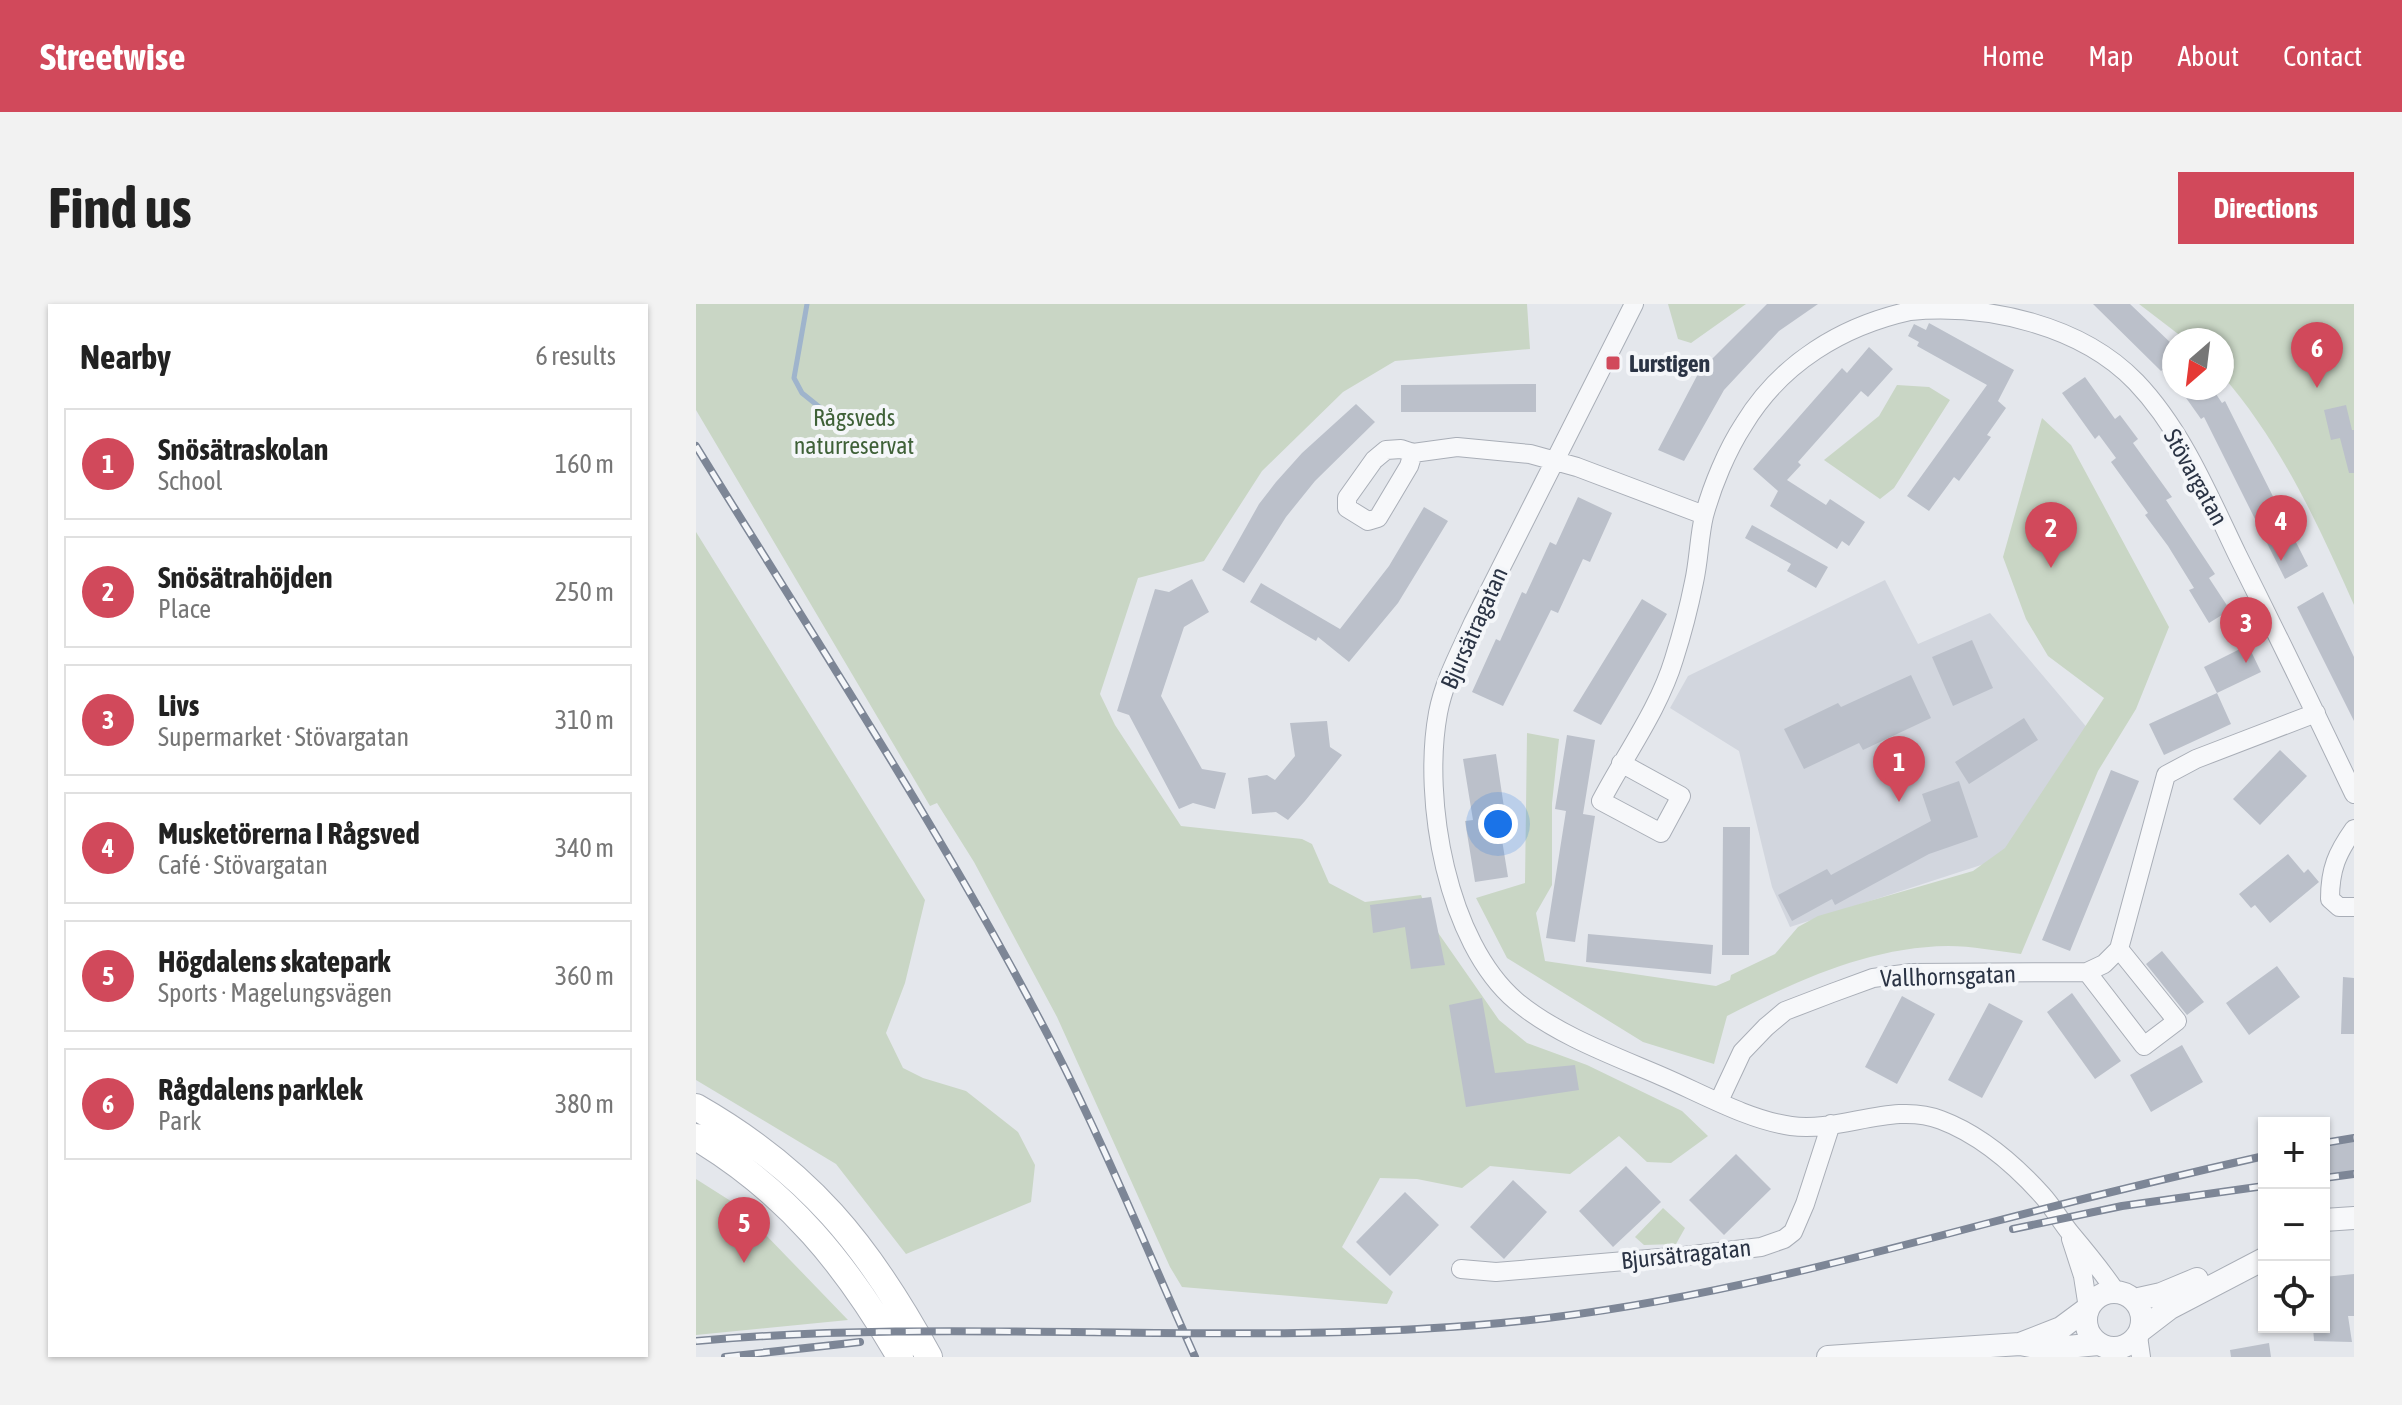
<!DOCTYPE html>
<meta charset="utf-8">
<style>
body{margin:0;font-family:"Asap Condensed",sans-serif;background:#f2f2f2;color:#222}
.controls{position:absolute;right:24px;bottom:24px;display:grid;overflow:hidden;border-radius:0px;box-shadow:0 2px 6px #0004}
.controls button{width:72px;height:72px;display:grid;place-items:center;padding:0;border:0;border-bottom:2px solid #e0e0e0;background:#fff;color:#222;font:40px sans-serif}
.compass{position:absolute;left:1466px;top:24px;width:72px;height:72px;border-radius:50%;background:#fff;box-shadow:0 2px 6px #0004;rotate:208deg}
.you{position:absolute;left:802px;top:520px;width:28px;height:28px;margin:-20px;border:6px solid #fff;border-radius:50%;background:#1a73e8;box-shadow:0 0 0 12px #1a73e833}
.badge{display:grid;place-items:center;width:52px;height:52px;border-radius:50%;background:#d1495b;color:#fff;font-size:26px;font-weight:700}
.pin{position:absolute;translate:-50% -66px;filter:drop-shadow(0 2px 4px #0008)}
.pin::after{content:'';position:absolute;top:42px;width:28px;height:24px;background:inherit;clip-path:polygon(0 0,100% 0,50% 100%)}
.list{margin:0;padding:0;list-style:none}
h2{display:flex;justify-content:space-between;align-items:center;height:104px;margin:0;padding:0 32px;font-size:34px}
h2 small{font-size:26px;font-weight:400;color:#767676}
.list li{display:grid;grid-template-columns:52px 1fr auto;gap:24px;align-items:center;box-sizing:border-box;height:112px;margin:0 16px 16px;padding:0 16px;border:2px solid #e0e0e0;border-radius:0px}
.list b{display:block;font-size:30px;white-space:nowrap}
.list p{margin:0;font-size:26px;white-space:nowrap;color:#767676}
.list em{font-size:26px;font-style:normal;color:#767676}
.icon{flex:none;width:44px;height:44px;fill:none;stroke:currentColor;stroke-width:2;stroke-linecap:round;stroke-linejoin:round}
.map{position:relative;flex:none;width:1658px;height:1053px;overflow:hidden;border-radius:0px}
header{display:flex;align-items:center;gap:48px;box-sizing:border-box;height:112px;padding:0 40px;background:#d1495b;color:#fff}
header strong{font-size:38px}
nav{display:flex;gap:44px;margin-inline-start:auto;font-size:28px}
.intro{display:flex;align-items:center;justify-content:space-between;box-sizing:border-box;height:192px;padding:0 48px}
h1{margin:0;font-size:56px}
.button{padding:20px 36px;border-radius:0px;background:#d1495b;color:#fff;font-size:28px;font-weight:700}
main{display:flex;gap:48px;padding:0 48px}
aside{flex:1;background:#fff;border-radius:0px;box-shadow:0 2px 6px #0004}
.map>svg:first-child{display:block}
.built{fill:#d2d6de}
.green{fill:#c9d6c5}
.lines{fill:none;stroke-linecap:round;stroke-linejoin:round}
.stream{stroke:#9fb4cc;stroke-width:5}
.building{fill:#bbc0ca}
.minor-casing{stroke:#a9aeb7;stroke-width:20}
.tertiary-casing{stroke:#a9aeb7;stroke-width:24}
.secondary-casing{stroke:#a9aeb7;stroke-width:28}
.minor{stroke:#f7f8fa;stroke-width:18}
.tertiary{stroke:#f7f8fa;stroke-width:22}
.secondary{stroke:#fff;stroke-width:26}
.rail-casing{stroke:#7d8696;stroke-width:8}
.rail{stroke:#f4f6f9;stroke-width:5;stroke-dasharray:15;stroke-linecap:butt}
.poi-dot{fill:#d1495b;stroke:#f4f6f9;stroke-width:3}
.labels{text-anchor:middle;dominant-baseline:central;stroke-width:8;stroke-linejoin:round;paint-order:stroke}
.poi-label{font-size:24px;font-weight:bold;fill:#2b3445;stroke:#f4f6f9;text-anchor:start}
.park-label{font-size:24px;fill:#3f6138;stroke:#f4f6f9}
.street-label{font-size:24px;fill:#2b3445;stroke:#f4f6f9}
</style>
<header>
<strong>Streetwise</strong>
<nav><a>Home</a><a>Map</a><a>About</a><a>Contact</a></nav>
</header>
<div class="intro"><h1>Find us</h1><a class="button">Directions</a></div>
<main>
<aside>
<h2>Nearby<small>6 results</small></h2>
<ul class="list">
<li><span class="badge">1</span><div><b>Snösätraskolan</b><p>School</p></div><em>160 m</em></li>
<li><span class="badge">2</span><div><b>Snösätrahöjden</b><p>Place</p></div><em>250 m</em></li>
<li><span class="badge">3</span><div><b>Livs</b><p>Supermarket · Stövargatan</p></div><em>310 m</em></li>
<li><span class="badge">4</span><div><b>Musketörerna I Rågsved</b><p>Café · Stövargatan</p></div><em>340 m</em></li>
<li><span class="badge">5</span><div><b>Högdalens skatepark</b><p>Sports · Magelungsvägen</p></div><em>360 m</em></li>
<li><span class="badge">6</span><div><b>Rågdalens parklek</b><p>Park</p></div><em>380 m</em></li>
</ul>
</aside>
<div class="map">
<svg width="1658" height="1053" viewBox="0 0 1658 1053">
<rect width="100%" height="100%" fill="#e4e7ec"/>
<path class="built" d="M1189,276L1222,340L1294,309L1393,426L1319,550L1094,623L1076,583L1043,447L974,404L992,372Z"/>
<path class="green" d="M0,0H831L834,45L699,57L647,88L566,167L508,257L442,274L404,390L419,421L485,522L606,535L616,540L633,579L669,598L725,591L736,620L803,716L831,739L891,761L986,807L1012,832L975,859L951,858L923,832L874,870L794,862L766,884L721,875L684,874L646,943L697,988L691,1000L486,983L474,963L361,713L278,558L241,499L234,502L0,106Z
M972,0H1050L995,39L982,35Z
M1443,0H1658V301C1622,220 1585,139 1526,71V36H1490Z
M1201,81L1233,83L1254,96L1198,184L1184,195L1128,156L1183,112Z
M1346,114L1375,141L1473,323L1440,405L1402,467L1325,650C1301,647 1276,642 1252,642C1172,643 1101,677 1031,712L1018,760L947,738L811,654L780,594L829,579L831,429L863,435L856,499V581L840,609L849,657L1020,682L1034,676L1035,671L1079,650L1102,623L1122,612L1277,567L1309,544L1408,394L1352,352L1330,315L1307,253Z
M0,228L229,596L209,679L190,729L207,764L227,774L270,787L322,828L339,861L335,898L210,950L140,860L0,776Z
M0,875L41,901L152,1016L0,1031Z
M967,904L989,924L980,940L948,941L939,933Z"/>
<g class="lines">
<path class="stream" d="M111,0L98,74L106,89L132,110"/>
</g>
<path class="building" d="M1071,0H1122L1083,27L1028,86L988,157L962,146L1003,68Z
M1397,0H1434L1478,42V77L1469,64L1465,67Z
M1233,19L1318,66L1302,97L1310,104L1291,131L1295,133L1263,177L1258,173L1233,207L1211,192L1291,81L1221,42L1223,38L1212,32L1218,20L1230,26Z
M1173,43L1197,65L1172,93L1165,87L1102,158L1105,161L1091,176L1130,201L1134,195L1169,218L1153,242L1146,237L1141,245L1074,202L1082,187L1057,165L1146,64L1151,69Z
M1389,73L1419,115L1424,111L1442,135L1437,139L1476,193L1470,196L1519,270L1513,274L1534,306L1513,319L1493,286L1498,284L1472,242L1449,211L1452,209L1415,158L1420,154L1403,131L1399,135L1366,89Z
M840,80V108H705V81Z
M1483,84H1516L1526,99L1529,97L1612,262L1589,275L1508,113L1505,115Z
M660,100L679,118L619,177L590,213L548,279L526,266L563,200L580,178L606,149Z
M1650,101L1656,126H1658V169H1653L1644,134L1635,136L1628,106Z
M882,193L916,209L894,258L887,255L862,309L855,306L807,402L776,388L800,335L804,337L826,288L830,290L854,238L860,241Z
M728,203L752,217L702,299L653,358L622,333L620,337L554,298L565,279L644,325L693,262Z
M1056,221L1132,263L1120,284L1091,267L1095,260L1049,234Z
M496,275L513,308L488,323L465,392L506,465L530,469L519,505L497,499L483,505L433,411L421,407L459,285L473,288Z
M1627,288L1658,353V417L1601,303Z
M946,295L971,310L905,421L877,407Z
M1276,336L1297,384L1257,402L1236,353Z
M1552,341L1565,368L1521,389L1508,363Z
M1215,371L1235,414L1167,446L1163,439L1108,465L1088,425L1142,399L1145,403Z
M1521,389L1535,420L1468,451L1453,420Z
M1328,414L1342,436L1273,480L1259,458Z
M631,417L634,443L646,451L609,497L592,516L580,508L556,510L552,474L571,471L579,476L599,452L594,419Z
M871,431L899,436L887,510L899,512L879,638L850,634L870,507L859,505Z
M1584,446L1611,472L1564,521L1537,495Z
M800,450L809,510L802,511L812,573L779,578L769,517L777,516L767,455Z
M1415,466L1443,477L1374,647L1346,636Z
M1263,477L1282,533L1233,550L1139,601L1136,595L1096,617L1082,591L1131,565L1135,571L1235,517L1226,490Z
M1027,523H1054L1053,651H1026Z
M1592,550L1608,569L1612,565L1623,578L1574,619L1559,601L1555,604L1543,590Z
M735,593L749,661L715,665L709,623L677,629L674,601Z
M892,630L1017,641L1015,670L890,658Z
M1466,647L1508,698L1491,711L1450,660Z
M1581,662L1604,693L1553,731L1530,699Z
M1647,673L1658,674V730H1645Z
M1376,689L1425,757L1399,775L1351,708Z
M1206,692L1239,710L1201,780L1169,763Z
M786,694L799,769L879,761L883,786L770,803L753,701Z
M1293,699L1327,717L1286,794L1252,776Z
M1486,741L1507,778L1455,808L1434,771Z
M1658,837V867L1628,871V843Z
M1040,850L1075,885L1028,931L993,896Z
M930,862L965,898L917,943L883,907Z
M817,876L851,908L808,955L774,923Z
M709,888L743,921L694,972L660,938Z
M1658,970V1012H1652L1656,1038L1618,1037L1617,1023H1628V973Z
M1573,1039L1575,1053H1535L1534,1046Z"/>
<g class="lines">
<defs>
<path id="minor" d="M938,0L777,319C764,348 748,377 742,409C726,496 751,638 820,697C861,731 916,751 965,772C1005,789 1052,816 1095,822C1145,829 1197,797 1245,816C1285,831 1318,860 1346,891C1357,903 1365,918 1375,930C1391,949 1406,967 1420,988
M717,149L713,162L682,214L672,217L651,204V194L678,156L690,146L705,145L717,149L761,143L834,150L881,163L1008,211
M925,459L985,492L965,529L905,497C929,451 963,405 978,355C986,330 993,303 998,278C1003,256 1003,233 1008,212C1016,182 1031,146 1048,120C1085,59 1146,22 1214,7C1292,0 1385,21 1440,78C1486,126 1513,192 1541,250C1581,330 1620,410 1658,490
M1658,525C1641,549 1634,565 1634,595L1643,603H1658
M1391,668L1448,742L1481,717L1423,645
M1023,797L1046,748L1070,723L1089,707L1136,689L1177,674L1215,669L1391,668L1408,660L1423,645L1470,471L1500,455L1620,409
M1375,935L1387,972L1392,1004
M765,965L800,968L988,952L1065,943L1088,935L1097,928L1109,900L1135,820
M1442,1032L1445,1053
M1411,1044L1418,1053"/>
<path id="tertiary" d="M1628,916L1658,914
M1390 1016a28 28 0 1 1 56 0a28 28 0 1 1-56 0Z
M1438,996L1465,990L1501,975
M1444,1027L1474,1004L1568,955
M1324,1040L1365,1024L1392,1004
M1132,1053L1324,1040L1351,1045L1402,1040"/>
<path id="secondary" d="M0,803C112,867 172,941 233,1053
M0,833C92,888 151,961 204,1053"/>
</defs>
<use href="#minor" class="minor-casing"/>
<use href="#tertiary" class="tertiary-casing"/>
<use href="#secondary" class="secondary-casing"/>
<use href="#minor" class="minor"/>
<use href="#tertiary" class="tertiary"/>
<use href="#secondary" class="secondary"/>
<defs>
<path id="rail" d="M0,142C121,339 250,534 356,739C409,842 452,948 499,1053
M1628,839L1658,834
M1628,874L1658,870
M1317,925L1426,902L1568,882
M0,1037C268,1013 537,1044 805,1019C970,1004 1130,962 1289,920C1381,896 1475,873 1568,852
M29,1053L164,1038"/>
</defs>
<use href="#rail" class="rail-casing"/>
<use href="#rail" class="rail"/>
</g>
<rect class="poi-dot" x="909" y="51" width="16" height="16" rx="4"/>
<g class="labels">
<g class="poi-label">
<text x="933" y="59">Lurstigen</text>
</g>
<g class="park-label">
<text x="158" y="113">Rågsveds<tspan x="158" dy="28">naturreservat</tspan></text>
</g>
<g class="street-label">
<text transform="translate(1500 173) rotate(61)">Stövargatan</text>
<text transform="translate(778 324) rotate(-66)">Bjursätragatan</text>
<text transform="translate(1252 672) rotate(-2)">Vallhornsgatan</text>
<text transform="translate(990 950) rotate(-6)">Bjursätragatan</text>
</g>
</g>
</svg>
<div class="controls">
<button>+</button>
<button>−</button>
<button><svg class="icon" aria-label="locate" viewBox="0 0 24 24"><circle cx="12" cy="12" r="6"/><path d="M12 2v4M12 18v4M2 12h4M18 12h4"/></svg></button>
</div>
<svg class="compass" viewBox="-18 -18 36 36"><path d="M0-13l5 13h-10z" fill="#e53935"/><path d="M0 13l5-13h-10z" fill="#767676"/></svg>
<div class="you"></div>
<div class="pin badge" style="left:1203px;top:498px">1</div>
<div class="pin badge" style="left:1355px;top:264px">2</div>
<div class="pin badge" style="left:1550px;top:359px">3</div>
<div class="pin badge" style="left:1585px;top:257px">4</div>
<div class="pin badge" style="left:48px;top:959px">5</div>
<div class="pin badge" style="left:1621px;top:84px">6</div>
</div>
</main>
